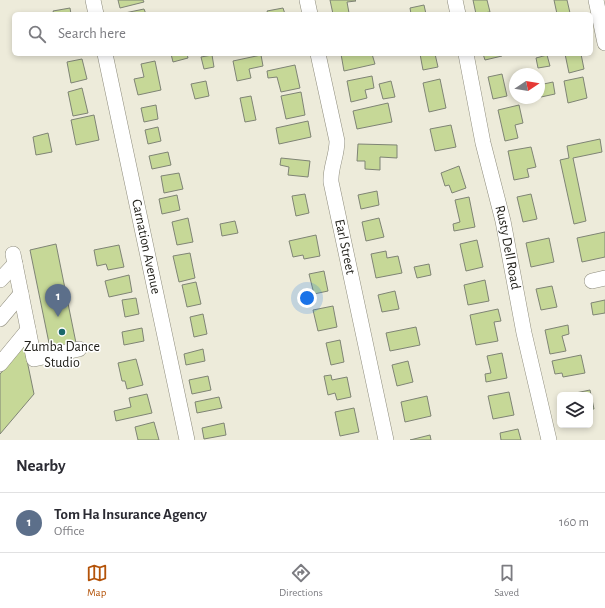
<!DOCTYPE html>
<style>
body{margin:0;font-family:"Alegreya Sans",sans-serif;background:#f2f2f3;color:#2b2b33}
.controls{position:absolute;right:12px;bottom:12px;display:grid;overflow:hidden;border-radius:6px;box-shadow:0 2px 6px #0003}
.controls button{width:36px;height:36px;display:grid;place-items:center;padding:0;border:0;border-bottom:1px solid #e1e1e2;background:#fff;color:#2b2b33;font:20px sans-serif}
.compass{position:absolute;left:509px;top:68px;width:36px;height:36px;border-radius:50%;background:#fff;box-shadow:0 2px 6px #0003;rotate:78deg}
.you{position:absolute;left:307px;top:298px;width:14px;height:14px;margin:-10px;border:3px solid #fff;border-radius:50%;background:#1a73e8;box-shadow:0 0 0 6px #1a73e833}
.badge{display:grid;place-items:center;width:26px;height:26px;border-radius:50%;background:#b45309;color:#fff;font-size:13px;font-weight:700}
.pin{position:absolute;translate:-50% -33px;filter:drop-shadow(0 1px 2px #0008)}
.pin::after{content:'';position:absolute;top:21px;width:14px;height:12px;background:inherit;clip-path:polygon(0 0,100% 0,50% 100%)}
.list{margin:0;padding:0;list-style:none}
h2{display:flex;justify-content:space-between;align-items:center;height:52px;margin:0;padding:0 16px;font-size:17px}
h2 small{font-size:13px;font-weight:400;color:#7c7c81}
.list li{display:grid;grid-template-columns:26px 1fr auto;gap:12px;align-items:center;box-sizing:border-box;height:60px;padding:0 16px;border-top:1px solid #e1e1e2}
.list b{display:block;font-size:15px;white-space:nowrap}
.list p{margin:0;font-size:13px;white-space:nowrap;color:#7c7c81}
.list em{font-size:13px;font-style:normal;color:#7c7c81}
.icon{flex:none;width:22px;height:22px;fill:none;stroke:currentColor;stroke-width:2;stroke-linecap:round;stroke-linejoin:round}
.map{position:relative;flex:none;width:605px;height:440px;overflow:hidden}
.search{position:absolute;background:#fff;box-shadow:0 2px 6px #0003;left:12px;right:12px;top:12px;height:44px;display:flex;align-items:center;gap:10px;box-sizing:border-box;padding:0 14px;border-radius:6px;color:#7c7c81;font-size:15px}
.sheet{height:112px;background:#fff}
nav{display:flex;justify-content:space-around;align-items:center;box-sizing:border-box;height:56px;border-top:1px solid #e1e1e2;background:#fff;font-size:11px;color:#7c7c81}
nav a{display:grid;justify-items:center;gap:2px}
nav .on{color:#b45309}
.map>svg:first-child{display:block}
.building{fill:#c6d897;stroke:#7f8475}
.lines{fill:none;stroke-linecap:round;stroke-linejoin:round}
.minor-casing{stroke:#8f8d7e;stroke-width:16}
.minor{stroke:#fff;stroke-width:15}
.poi-dot{fill:#1a686a;stroke:#fff;stroke-width:1.5}
.labels{text-anchor:middle;dominant-baseline:central;stroke-width:3;stroke-linejoin:round;paint-order:stroke}
.street-label{font-size:14px;fill:#22211b;stroke:#fff}
.poi-label{font-size:14px;fill:#22211b;stroke:#fff}
</style>
<div class="map">
<svg width="605" height="440" viewBox="0 0 605 440">
<rect width="100%" height="100%" fill="#edebda"/>
<path class="building" d="M118,0H143L144,2L120,8Z
M330,0H355L356,1L347,2L349,13L333,14Z
M473,0H487L490,12L476,14Z
M554,0H567L570,13L557,14Z
M424,5L426,14H411L410,8Z
M70,8L71,14H54L53,11Z
M283,8L285,14H268L267,11Z
M144,9L146,14H120Z
M171,54H187L188,58L173,62Z
M341,54H372L375,64L344,71Z
M420,54H435L438,67L423,70Z
M483,54H502V56L485,60Z
M565,54H581L584,69L569,73Z
M212,55L214,67L204,69L201,57Z
M261,55L263,66L249,69L251,78L237,81L233,61Z
M547,55L550,66L538,68L536,58Z
M82,59L87,79L71,83L67,62Z
M155,61L161,90L138,95L134,79L144,77L141,64Z
M295,65L300,88L281,92L277,77L268,78L267,71Z
M502,74L507,96L493,99L488,77Z
M372,76L374,88L365,90L367,98L351,102L347,81Z
M583,77L587,98L568,103L564,81Z
M440,79L446,108L429,112L423,83Z
M206,81L209,96L195,99L191,84Z
M391,81L395,97L383,99L379,84Z
M553,82L555,94L541,97L539,85Z
M82,88L88,113L73,116L68,92Z
M301,92L305,115L286,119L281,96Z
M251,96L256,120L245,122L240,98Z
M388,103L392,122L357,129L353,111Z
M156,105L158,119L144,122L141,108Z
M519,105L523,123L515,125L518,138L505,141L498,110Z
M94,115L99,140L76,145L71,120Z
M308,121L311,137L279,144L276,128Z
M451,125L456,147L435,151L430,129Z
M158,127L161,141L148,144L145,130Z
M48,133L52,152L36,155L33,137Z
M600,139L602,152L573,158L586,221L574,224L560,160L569,158L567,146Z
M358,144L397,145V158L380,157V170L365,169V161H357Z
M531,147L536,167L527,169L529,177L514,180L508,151Z
M168,152L171,165L152,169L149,156Z
M281,158L310,161L308,177L288,175L289,167L280,165Z
M459,166L466,188L452,193L449,185L445,186L441,173Z
M179,173L183,189L164,193L161,176Z
M377,191L379,205L361,209L358,195Z
M305,194L309,213L296,216L292,196Z
M531,194L537,219L523,222L517,197Z
M177,195L180,210L162,214L159,199Z
M469,197L475,227L454,231L453,224L460,222L455,200Z
M188,218L193,242L177,245L172,222Z
M379,218L384,237L366,241L362,222Z
M235,221L238,233L222,236L220,224Z
M605,232V257L582,262L577,238Z
M316,235L320,256L304,259L303,255L293,257L289,241Z
M549,238L554,262L531,267L526,243Z
M477,240L483,267L466,271L460,244Z
M56,244L76,343L50,348L30,250Z
M119,245L124,267L108,270L106,264L97,266L94,250Z
M386,251L387,258L398,256L402,273L376,278L371,254Z
M190,253L195,278L179,282L173,256Z
M429,264L431,275L417,278L414,267Z
M324,271L328,291L314,294L309,274Z
M129,275L132,292L109,297L105,281Z
M485,280L489,301L468,305L464,285Z
M196,282L201,304L187,307L182,285Z
M552,286L557,307L541,310L536,289Z
M395,291L399,309L382,312L378,295Z
M136,298L139,314L125,317L122,300Z
M605,300V313L593,315L591,303Z
M333,306L337,327L318,331L313,310Z
M498,309L501,321L494,322L498,341L476,345L470,315Z
M203,314L207,334L194,337L190,317Z
M568,325L569,334L562,336L566,351L550,354L545,330Z
M416,327L420,345L390,351L386,333Z
M142,328L144,341L124,345L122,332Z
M340,340L344,362L331,365L326,343Z
M24,346L34,394L0,434V374Z
M203,349L205,361L186,365L184,354Z
M502,353L507,378L486,382L485,374L491,373L487,356Z
M581,355L585,373L563,377L562,373L555,374L552,361Z
M136,359L143,385L127,389L125,381H122L118,363Z
M408,361L413,382L397,386L392,365Z
M331,375L332,380L347,377L351,397L337,400L335,393L328,395L324,376Z
M208,376L211,390L192,394L189,380Z
M590,390L594,409H590V395H566Z
M509,392L514,415L493,419L488,396Z
M147,394L152,413L116,421L114,411L131,407L129,398Z
M427,396L431,416L405,422L401,402Z
M219,397L222,408L197,413L195,402Z
M354,408L359,432L340,436L335,412Z
M154,422L159,440H138L135,427Z
M224,423L226,435L204,439L202,428Z
M518,429L521,440H501L500,433Z
M430,435L431,440H410Z"/>
<g class="lines">
<defs>
<g id="minor">
<path d="M93,0L96,14"/>
<path d="M307,0L310,14"/>
<path d="M455,0L458,14"/>
<path d="M596,0L605,43"/>
<path id="s1" d="M105,54L187,440"/>
<path id="s2" d="M318,54L337,141C337,156 330,168 331,182L386,440"/>
<path id="s3" d="M466,54L483,143L503,221L524,333L549,440"/>
<path d="M13,254L34,359L79,349"/>
<path d="M0,280L15,264"/>
<path d="M592,281L605,278"/>
<path d="M0,319L21,294"/>
<path d="M0,364L28,330"/>
</g>
</defs>
<use href="#minor" class="minor-casing"/>
<use href="#minor" class="minor"/>
</g>
<circle class="poi-dot" cx="62" cy="332" r="4"/>
<g class="labels">
<g class="street-label">
<text stroke="none"><textPath href="#s1" startOffset="197">Carnation Avenue</textPath></text>
<text stroke="none"><textPath href="#s2" startOffset="197">Earl Street</textPath></text>
<text stroke="none"><textPath href="#s3" startOffset="198">Rusty Dell Road</textPath></text>
</g>
<g class="poi-label">
<text x="62" y="347">Zumba Dance<tspan x="62" dy="16">Studio</tspan></text>
</g>
</g>
</svg>
<div class="controls">
<button><svg class="icon" aria-label="layers" viewBox="0 0 24 24"><path d="M12 4l9 5-9 5-9-5zM3 14l9 5 9-5"/></svg></button>
</div>
<svg class="compass" viewBox="-18 -18 36 36"><path d="M0-13l5 13h-10z" fill="#e53935"/><path d="M0 13l5-13h-10z" fill="#7c7c81"/></svg>
<div class="you"></div>
<div class="pin badge" style="left:58px;top:317px;background:#5c6f8a">1</div>
<div class="search"><svg class="icon" aria-label="search" viewBox="0 0 24 24"><circle cx="10" cy="10" r="6"/><path d="M15 15l6 6"/></svg>Search here</div>
</div>
<section class="sheet">
<h2>Nearby<small></small></h2>
<ul class="list">
<li><span class="badge" style="background:#5c6f8a">1</span><div><b>Tom Ha Insurance Agency</b><p>Office</p></div><em>160 m</em></li>
</ul>
</section>
<nav>
<a class="on"><svg class="icon" aria-label="map" viewBox="0 0 24 24"><path d="M3 6l6-2 6 2 6-2v14l-6 2-6-2-6 2zM9 4v14M15 6v14"/></svg>Map</a>
<a><svg class="icon" aria-label="directions" viewBox="0 0 24 24"><path d="M12 3l9 9-9 9-9-9zM9 14v-3h6M13 9l2 2-2 2"/></svg>Directions</a>
<a><svg class="icon" aria-label="saved" viewBox="0 0 24 24"><path d="M7 4h10v16l-5-4-5 4z"/></svg>Saved</a>
</nav>
